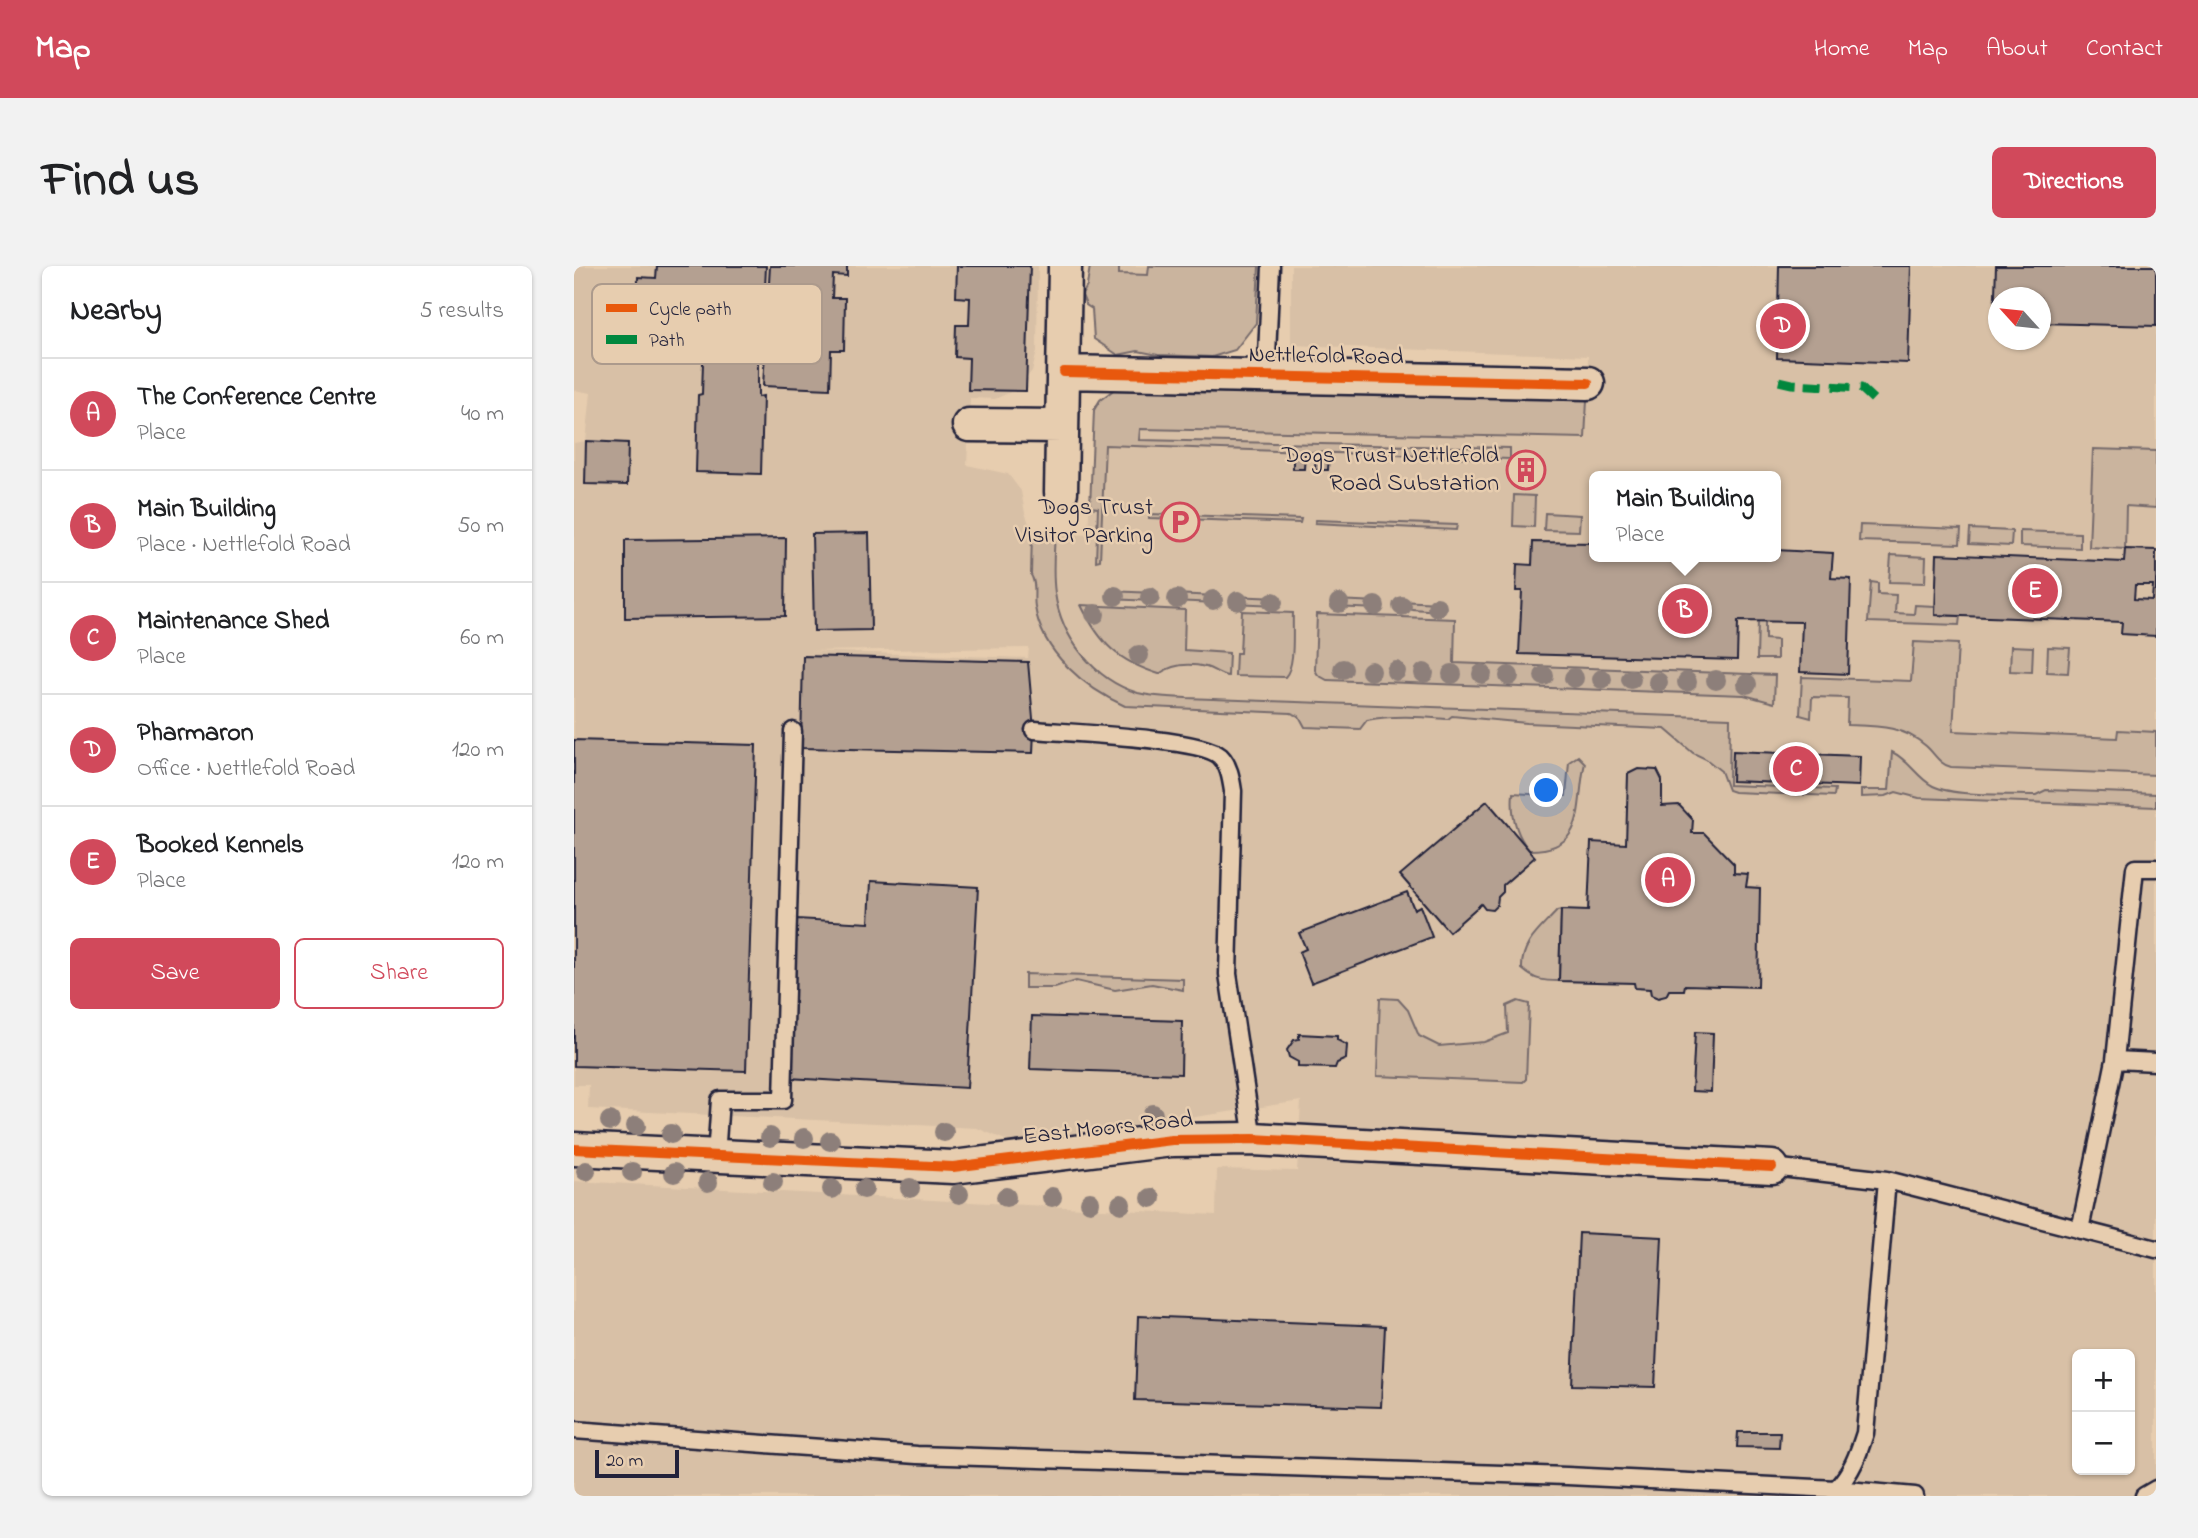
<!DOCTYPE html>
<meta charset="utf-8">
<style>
body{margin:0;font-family:"Indie Flower",sans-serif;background:#f2f2f2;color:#202124}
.controls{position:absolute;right:21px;bottom:21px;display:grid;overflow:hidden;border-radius:10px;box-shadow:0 2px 5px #0004}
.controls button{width:63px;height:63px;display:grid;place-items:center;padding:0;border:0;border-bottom:2px solid #e0e0e0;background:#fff;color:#202124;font:35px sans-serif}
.compass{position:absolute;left:1414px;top:21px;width:63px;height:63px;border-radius:50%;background:#fff;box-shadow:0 2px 5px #0004;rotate:297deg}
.scale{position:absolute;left:21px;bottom:18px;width:84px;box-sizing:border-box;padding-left:7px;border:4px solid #22223b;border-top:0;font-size:19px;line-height:24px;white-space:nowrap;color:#22223b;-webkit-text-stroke:5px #e7cdaf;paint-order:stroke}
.you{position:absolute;left:973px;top:525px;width:24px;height:24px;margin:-18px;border:5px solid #fff;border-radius:50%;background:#1a73e8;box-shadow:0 0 0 10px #1a73e833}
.badge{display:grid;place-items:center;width:46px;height:46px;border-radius:50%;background:#d1495b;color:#fff;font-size:23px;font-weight:700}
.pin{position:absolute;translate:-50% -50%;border:4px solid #fff;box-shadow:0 2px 7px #0006}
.popup{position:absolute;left:1015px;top:205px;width:192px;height:91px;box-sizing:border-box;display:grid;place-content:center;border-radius:10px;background:#fff;filter:drop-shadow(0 2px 5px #0005);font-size:23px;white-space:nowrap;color:#757577}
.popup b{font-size:26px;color:#202124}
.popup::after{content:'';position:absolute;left:50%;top:100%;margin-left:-14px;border:14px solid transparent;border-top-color:#fff}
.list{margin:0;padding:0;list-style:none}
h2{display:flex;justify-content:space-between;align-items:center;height:91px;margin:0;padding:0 28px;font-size:30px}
h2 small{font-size:23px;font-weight:400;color:#757577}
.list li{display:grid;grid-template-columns:46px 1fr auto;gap:21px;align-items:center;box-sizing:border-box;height:112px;padding:0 28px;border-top:2px solid #e0e0e0}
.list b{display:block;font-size:26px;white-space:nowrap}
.list p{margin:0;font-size:23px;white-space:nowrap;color:#757577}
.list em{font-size:23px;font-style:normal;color:#757577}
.actions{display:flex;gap:14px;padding:21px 28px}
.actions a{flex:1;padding:16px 0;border:2px solid #d1495b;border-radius:10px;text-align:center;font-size:24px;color:#d1495b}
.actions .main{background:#d1495b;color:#fff}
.map{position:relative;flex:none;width:1582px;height:1230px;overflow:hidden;border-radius:10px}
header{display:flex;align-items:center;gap:42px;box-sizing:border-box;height:98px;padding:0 35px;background:#d1495b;color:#fff}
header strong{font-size:33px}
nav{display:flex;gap:38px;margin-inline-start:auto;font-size:24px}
.intro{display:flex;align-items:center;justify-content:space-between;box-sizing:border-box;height:168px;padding:0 42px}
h1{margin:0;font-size:49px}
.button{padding:18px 32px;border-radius:10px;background:#d1495b;color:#fff;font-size:24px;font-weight:700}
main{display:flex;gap:42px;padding:0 42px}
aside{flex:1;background:#fff;border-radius:10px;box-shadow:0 2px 5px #0004}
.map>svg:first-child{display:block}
.built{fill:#d8c0a6;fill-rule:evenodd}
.green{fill:#cab49e;stroke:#766b6c;stroke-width:2}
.building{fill:#b4a091;stroke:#22223b;stroke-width:2;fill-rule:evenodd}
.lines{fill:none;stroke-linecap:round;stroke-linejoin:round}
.service-casing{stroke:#22223b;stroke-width:21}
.minor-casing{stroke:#22223b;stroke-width:37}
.service{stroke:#e7cdaf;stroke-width:16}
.minor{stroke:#e7cdaf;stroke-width:32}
.quiet{stroke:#00873e;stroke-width:9;stroke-dasharray:18 9;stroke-linecap:butt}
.cycleway-casing{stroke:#e7cdaf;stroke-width:15}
.cycleway{stroke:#e8590c;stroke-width:10}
.tree{fill:#8d7f7a}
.labels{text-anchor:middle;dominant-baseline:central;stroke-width:5;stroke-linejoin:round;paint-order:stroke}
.street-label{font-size:24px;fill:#22223b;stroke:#e7cdaf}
.poi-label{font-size:24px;fill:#22223b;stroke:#e7cdaf;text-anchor:end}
.key{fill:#e7cdaf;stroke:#ac9a8c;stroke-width:2}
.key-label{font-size:19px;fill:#22223b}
</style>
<header>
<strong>Map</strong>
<nav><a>Home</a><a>Map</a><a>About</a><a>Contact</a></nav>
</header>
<div class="intro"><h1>Find us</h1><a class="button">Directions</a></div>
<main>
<aside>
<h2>Nearby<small>5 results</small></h2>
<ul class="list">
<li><span class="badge">A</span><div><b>The Conference Centre</b><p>Place</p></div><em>40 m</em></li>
<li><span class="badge">B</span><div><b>Main Building</b><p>Place · Nettlefold Road</p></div><em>50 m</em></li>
<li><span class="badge">C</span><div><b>Maintenance Shed</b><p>Place</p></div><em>60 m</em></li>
<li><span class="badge">D</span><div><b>Pharmaron</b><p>Office · Nettlefold Road</p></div><em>120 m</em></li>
<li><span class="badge">E</span><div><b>Booked Kennels</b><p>Place</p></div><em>120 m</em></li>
</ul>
<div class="actions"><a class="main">Save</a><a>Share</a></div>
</aside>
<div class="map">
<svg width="1582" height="1230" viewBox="0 0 1582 1230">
<rect width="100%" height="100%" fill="#e7cdaf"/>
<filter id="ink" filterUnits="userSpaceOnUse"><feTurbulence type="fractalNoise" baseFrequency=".0143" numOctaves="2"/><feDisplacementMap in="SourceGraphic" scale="14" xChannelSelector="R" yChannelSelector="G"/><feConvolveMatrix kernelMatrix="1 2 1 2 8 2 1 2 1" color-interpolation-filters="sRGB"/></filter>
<g filter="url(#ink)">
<path class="built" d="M0,0H464L463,85L458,105L452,112V125H439L421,133L396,132L393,199L434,208L447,225L451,247L458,265L514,269L519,162L1011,172L1014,90L717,79V0H1582V1230H0V915L642,949L643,903L723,905L727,835L441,878L403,862L14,843L15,819H0V177L12,175L17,127L0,124ZM1424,32H1466V74H1424ZM1020,210H1202V291H1020ZM455,382L454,392L234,385L454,382ZM1503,1088H1556V1204H1503Z
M519,0H602L601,13L519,10Z"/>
<path class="green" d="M516,0H545V8L574,9L575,0H685L682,57L661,84L638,91L584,89L564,85L544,89L520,73L518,43L512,39L508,29L513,20Z
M541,123L1013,134L1011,172L566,163L565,174L936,182V193L531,179L526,294L522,295L524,242L516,241L520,144L526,134Z
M1519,183L1582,185V242L1552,240L1551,283L1515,281Z
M940,229L961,230L960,261L939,260Z
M971,247L1006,249L1005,265L970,264Z
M575,248L727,253L726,257L575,252Z
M742,254L883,259L882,264L741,257Z
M1286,259L1387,263L1386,278L1285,275Z
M1396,263L1438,265L1437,280L1395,278Z
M458,265L481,267C480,287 478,307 481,327C487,371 520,414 564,427C580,431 596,431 612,432L1156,452L1155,519L1261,523L1260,530L1160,526L1154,524L1147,505L1132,493L1119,487L1091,463L953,457L878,450L874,453C846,451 820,449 793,454L786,463L731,461L725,450L717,447L551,440C511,422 468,387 461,341C459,330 463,318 457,309Z
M1446,265L1506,267V282L1446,280Z
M1317,289L1352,291L1351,317L1315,316Z
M1297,316L1304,317V328L1322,329L1321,347L1340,348L1341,339L1361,340V349L1386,350L1385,359L1294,356Z
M535,325L581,327L580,335L534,333Z
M598,328L644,330V337L597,335Z
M658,330L704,332V339L658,337Z
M760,334L806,336L805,343L759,341Z
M822,335L868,337V345L821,342Z
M507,339L611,344L610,384L655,387L654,410C645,409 640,403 632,401C615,397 599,398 585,408C544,395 526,378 507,339Z
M668,345L719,347C718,364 722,400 711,411L661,410L662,387H666Z
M743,348L881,353L880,397L1201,409L1200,437L1170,429L753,414L744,409L741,404Z
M1184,355H1191V373L1203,374V393H1183Z
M1340,376L1384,378L1379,465L1543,472L1544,464L1582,466V509L1377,501C1365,498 1361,488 1352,480C1329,459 1302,460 1273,459L1274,432L1238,431L1237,452L1226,449L1228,411L1337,415Z
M1437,380L1459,381L1458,406L1436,405Z
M1474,381L1496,382L1494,407L1473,406Z
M1318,486C1335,494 1343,512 1359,520C1381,531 1436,528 1462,529L1472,524L1582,528V541L1345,532L1322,526L1312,530L1287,531V524H1315Z
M1004,490L1011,497C1001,537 1015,585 955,584C941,567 937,548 939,527L992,530L995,496Z
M987,644L985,715C969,715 960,714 948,703C947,677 967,663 983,645Z
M451,708L609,713V724L578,718L541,724L502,715L481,722H451Z
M806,732L824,733L834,744L845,770L865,780L910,776L934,767L933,740L944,735L955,738L952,813L949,816L803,810Z"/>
<path class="building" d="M83,0H192L189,65H184V131L189,130L187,208L122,206L124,129L128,128L130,65L115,64V73L62,72L64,11L82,12Z
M196,0H273V10L259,9L258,32H271L270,84H257L256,123L189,120Z
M383,0H456L452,125L394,124L395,92L381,91L382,59H395L396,32L382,31Z
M1205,0H1337L1334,97L1203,92Z
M1422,0H1582V60L1466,57V32H1424V56H1420Z
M12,175L54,177L53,219L11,218Z
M719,186L731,187L730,203H719Z
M742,187H755L754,204H741Z
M946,198L959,199L958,211L945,210Z
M295,267L297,364L240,365L238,268Z
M212,272L211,350L51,352V274Z
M959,276L1020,277V291H1202V284L1259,287L1257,312L1277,313L1274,408L1226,406L1228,356L1164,355L1163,394L945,388L948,325H942L943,298L958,299Z
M1551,283L1582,284V370L1547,368L1548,356L1361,349L1363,288L1550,296ZM1561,319H1579L1578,334L1560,333Z
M229,390L454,396L460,464L459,487L227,482Z
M0,474L182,479L172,805L0,800Z
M1159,485L1286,490L1285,520L1158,515Z
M1064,503L1083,504L1088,514V540L1105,539L1119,554L1118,567H1130L1160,598V607L1174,608L1172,621L1186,622L1184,721L1111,719L1110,724H1095L1092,730L1084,732L1077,729L1076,723L1061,722L1060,717L985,715L987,644L1014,645L1017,576L1052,578L1054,508Z
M913,535L961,591L929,619V626L924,631L923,639L918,644L911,643L907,638L875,666L826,609Z
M297,615L404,621L393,822L214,812L223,653L295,657Z
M833,626L840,643L846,640L858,671L737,717L725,686L732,683L725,667Z
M458,750L608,755L607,808L456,803Z
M1121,766L1139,767L1137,826L1118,825Z
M725,768L763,770V774L773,779L772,793L763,797L761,802L724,801V796L715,791L713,784L720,774L725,773Z
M1005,967L1088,971L1081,1121L998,1119Z
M564,1050L811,1060L807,1141L561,1134Z
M1164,1166H1206L1205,1182L1163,1181Z"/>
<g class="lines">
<defs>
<path id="service" d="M692,111L697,0
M460,464C494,467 626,472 646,490C655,499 657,512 659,525L654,708L679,873
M1541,794L1582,796
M142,890L146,834H209L219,465
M1313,914L1582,983
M1506,964L1541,794L1561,602H1582
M0,1164L343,1189L993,1210L1262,1223C1278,1206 1284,1189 1291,1167L1313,914L1198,901
M1261,1228L1262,1223L1341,1230
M1570,1230L1582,1223"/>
<path id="minor" d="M490,106L1014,117
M395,159L488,160
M487,226L491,0
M0,883L379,901L598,874L679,873L1198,901"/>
</defs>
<use href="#service" class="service-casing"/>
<use href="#minor" class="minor-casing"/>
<use href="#service" class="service"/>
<use href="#minor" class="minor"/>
<path class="quiet" d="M1205,115L1218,118L1287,122L1303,137"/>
<defs>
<path id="cycleway" d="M490,106L1014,117
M0,883L379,901L598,874L679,873L1198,901"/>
</defs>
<use href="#cycleway" class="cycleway-casing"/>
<use href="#cycleway" class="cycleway"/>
</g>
<g class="tree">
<circle cx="541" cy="330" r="10"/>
<circle cx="576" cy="331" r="10"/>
<circle cx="603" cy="333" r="10"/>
<circle cx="639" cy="334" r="10"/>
<circle cx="664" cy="335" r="10"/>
<circle cx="699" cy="336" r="10"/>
<circle cx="765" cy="337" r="10"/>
<circle cx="801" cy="340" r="10"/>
<circle cx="828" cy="340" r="10"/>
<circle cx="863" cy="341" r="10"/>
<circle cx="521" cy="348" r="10"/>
<circle cx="565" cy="389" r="10"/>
<circle cx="769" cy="403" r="10"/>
<circle cx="797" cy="405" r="10"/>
<circle cx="822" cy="405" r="10"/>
<circle cx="850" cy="407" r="10"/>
<circle cx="878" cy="408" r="10"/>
<circle cx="908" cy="408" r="10"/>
<circle cx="935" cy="410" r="10"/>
<circle cx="970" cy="410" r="10"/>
<circle cx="1000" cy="412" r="10"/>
<circle cx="1028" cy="413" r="10"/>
<circle cx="1057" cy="413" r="10"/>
<circle cx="1142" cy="414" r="10"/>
<circle cx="1084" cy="416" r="10"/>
<circle cx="1113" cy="416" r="10"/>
<circle cx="1173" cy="418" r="10"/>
<circle cx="579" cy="848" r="10"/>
<circle cx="36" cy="855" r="10"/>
<circle cx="62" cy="860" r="10"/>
<circle cx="370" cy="866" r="10"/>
<circle cx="97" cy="868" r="10"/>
<circle cx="196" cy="871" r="10"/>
<circle cx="230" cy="872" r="10"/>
<circle cx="256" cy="875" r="10"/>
<circle cx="12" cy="905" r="10"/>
<circle cx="58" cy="906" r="10"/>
<circle cx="100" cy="907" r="10"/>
<circle cx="134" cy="916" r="10"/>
<circle cx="199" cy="916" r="10"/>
<circle cx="336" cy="922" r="10"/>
<circle cx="258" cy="923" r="10"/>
<circle cx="290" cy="923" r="10"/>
<circle cx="385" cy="928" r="10"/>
<circle cx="432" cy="931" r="10"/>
<circle cx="478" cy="931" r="10"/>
<circle cx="577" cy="932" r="10"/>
<circle cx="516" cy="936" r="10"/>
<circle cx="547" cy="938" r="10"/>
</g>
</g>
<defs>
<symbol id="building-ring" viewBox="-11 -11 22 22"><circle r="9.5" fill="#e7cdaf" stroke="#d1495b" stroke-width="1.5"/><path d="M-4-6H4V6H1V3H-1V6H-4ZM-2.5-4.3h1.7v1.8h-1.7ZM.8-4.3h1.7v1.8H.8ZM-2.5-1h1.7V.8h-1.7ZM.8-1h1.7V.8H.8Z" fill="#d1495b"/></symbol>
<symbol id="parking-ring" viewBox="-11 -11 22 22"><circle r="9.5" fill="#e7cdaf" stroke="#d1495b" stroke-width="1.5"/><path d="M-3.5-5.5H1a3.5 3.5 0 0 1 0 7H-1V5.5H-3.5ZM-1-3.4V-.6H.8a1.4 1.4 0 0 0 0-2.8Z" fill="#d1495b"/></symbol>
</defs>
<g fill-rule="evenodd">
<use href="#building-ring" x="930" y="182" width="44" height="44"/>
<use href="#parking-ring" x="584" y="234" width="44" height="44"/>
</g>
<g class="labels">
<g class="street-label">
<text transform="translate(752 91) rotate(1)">Nettlefold Road</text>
<text transform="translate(534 863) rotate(-6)">East Moors Road</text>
</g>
<g class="poi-label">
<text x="925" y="190">Dogs Trust Nettlefold<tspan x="925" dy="28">Road Substation</tspan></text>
<text x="579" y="242">Dogs Trust<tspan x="579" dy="28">Visitor Parking</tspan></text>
</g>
</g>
<rect x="18" y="18" width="230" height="80" rx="10" class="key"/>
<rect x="32" y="38" width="31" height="8" fill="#e8590c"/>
<rect x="32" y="69" width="31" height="9" fill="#00873e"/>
<g class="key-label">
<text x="75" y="49">Cycle path</text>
<text x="75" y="80">Path</text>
</g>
</svg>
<div class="controls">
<button>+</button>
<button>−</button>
</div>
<svg class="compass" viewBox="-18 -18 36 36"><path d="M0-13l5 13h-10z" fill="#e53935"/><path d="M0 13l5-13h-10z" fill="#757577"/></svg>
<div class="scale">20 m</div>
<div class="you"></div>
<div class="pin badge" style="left:1094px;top:614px">A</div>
<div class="pin badge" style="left:1111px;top:345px">B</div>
<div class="popup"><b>Main Building</b>Place</div>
<div class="pin badge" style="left:1222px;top:503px">C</div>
<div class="pin badge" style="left:1209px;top:60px">D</div>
<div class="pin badge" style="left:1461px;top:325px">E</div>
</div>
</main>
